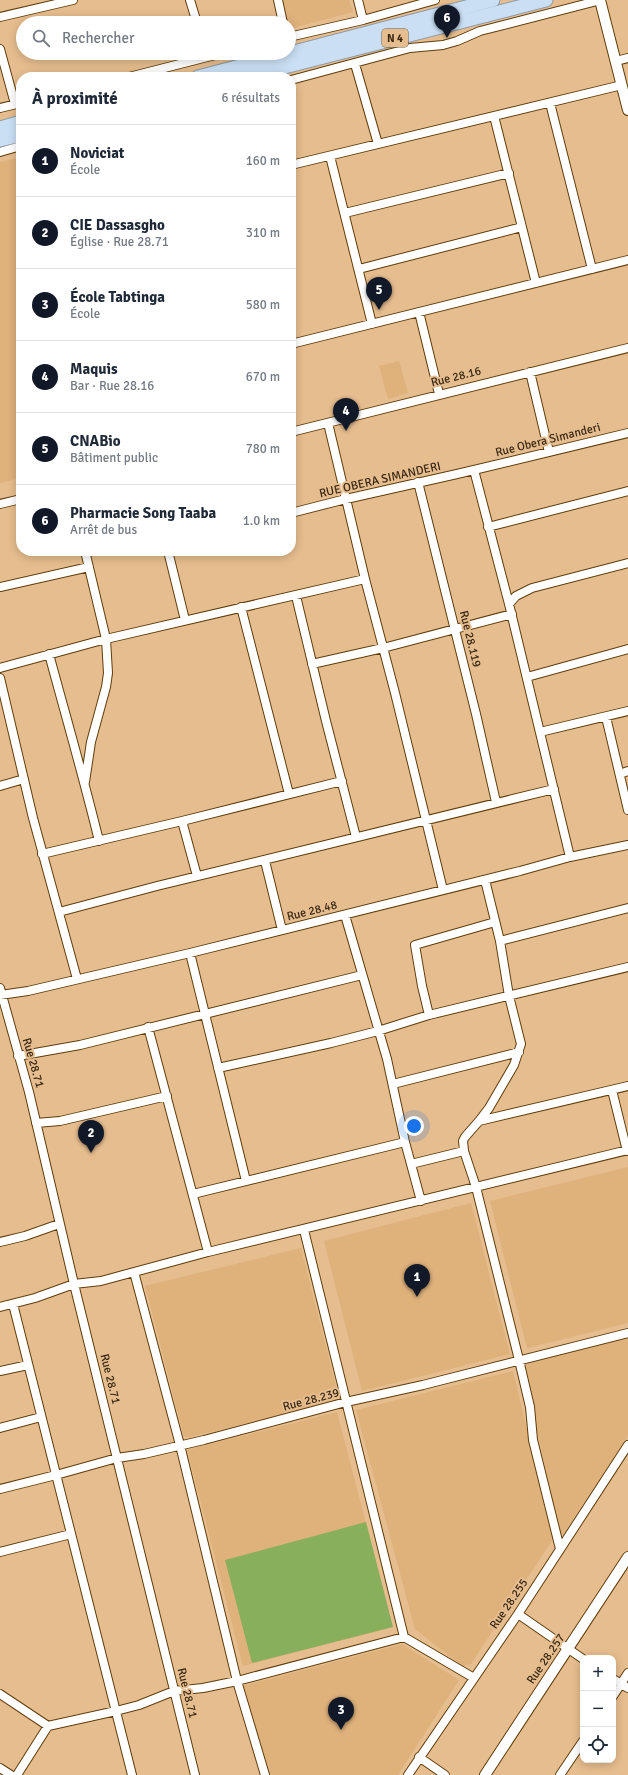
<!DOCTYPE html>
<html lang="fr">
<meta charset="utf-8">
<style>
body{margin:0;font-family:Signika,sans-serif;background:#f6f6f7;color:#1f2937}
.controls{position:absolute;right:12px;bottom:12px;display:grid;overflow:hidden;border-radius:8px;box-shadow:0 2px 10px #0003}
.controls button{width:36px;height:36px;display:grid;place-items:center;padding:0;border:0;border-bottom:1px solid #e0e1e3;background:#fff;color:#1f2937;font:20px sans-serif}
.you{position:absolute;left:414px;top:1126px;width:14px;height:14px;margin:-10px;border:3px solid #fff;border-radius:50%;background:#1a73e8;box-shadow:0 0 0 6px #1a73e833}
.badge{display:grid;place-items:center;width:26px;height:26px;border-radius:50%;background:#111827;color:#fff;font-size:13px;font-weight:700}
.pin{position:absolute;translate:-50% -33px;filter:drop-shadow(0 1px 2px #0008)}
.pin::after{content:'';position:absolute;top:21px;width:14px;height:12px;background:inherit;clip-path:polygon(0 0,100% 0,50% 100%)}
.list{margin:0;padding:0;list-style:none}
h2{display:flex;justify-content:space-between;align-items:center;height:52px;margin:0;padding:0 16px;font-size:17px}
h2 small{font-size:13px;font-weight:400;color:#747a83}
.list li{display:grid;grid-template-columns:26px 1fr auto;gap:12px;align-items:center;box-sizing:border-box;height:72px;padding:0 16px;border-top:1px solid #e0e1e3}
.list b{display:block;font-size:15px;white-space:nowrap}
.list p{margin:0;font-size:13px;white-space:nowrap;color:#747a83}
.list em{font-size:13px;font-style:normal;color:#747a83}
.icon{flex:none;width:22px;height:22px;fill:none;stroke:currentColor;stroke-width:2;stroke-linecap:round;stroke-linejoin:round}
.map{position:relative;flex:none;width:628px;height:1775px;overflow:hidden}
.search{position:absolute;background:#fff;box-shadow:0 2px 10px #0003;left:16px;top:16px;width:280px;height:44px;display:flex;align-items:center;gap:10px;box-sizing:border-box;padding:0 14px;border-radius:22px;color:#747a83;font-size:15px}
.panel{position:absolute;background:#fff;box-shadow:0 2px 10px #0003;left:16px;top:72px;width:280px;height:484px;border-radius:16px}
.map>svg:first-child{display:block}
.built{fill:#dfb17b}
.green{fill:#88af5c}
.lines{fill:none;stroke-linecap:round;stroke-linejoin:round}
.minor-casing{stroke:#603d0b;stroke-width:10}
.tertiary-casing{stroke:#603d0b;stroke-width:12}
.trunk-casing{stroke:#8e9aa5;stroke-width:15}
.minor{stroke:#fff;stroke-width:8}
.tertiary{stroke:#fff;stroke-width:10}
.trunk{stroke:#cadff4;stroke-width:13}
.labels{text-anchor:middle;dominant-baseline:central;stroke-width:4;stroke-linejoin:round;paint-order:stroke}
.shield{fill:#e6bd8e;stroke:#6d5539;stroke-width:1}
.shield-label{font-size:11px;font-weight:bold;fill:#392815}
.street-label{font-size:12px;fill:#392815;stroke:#e6bd8e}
</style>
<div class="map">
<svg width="628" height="1775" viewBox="0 0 628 1775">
<rect width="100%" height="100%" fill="#e6bd8e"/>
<path class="built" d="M278,0H349L353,12L289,29V23H285Z
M21,157V478L0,483V162Z
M399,361L408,393L388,399L379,366Z
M628,1167V1323L527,1348L490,1201Z
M471,1203L510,1354L362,1391L324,1241Z
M301,1248L338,1394L334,1402L190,1437H184L145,1286Z
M628,1337V1436L561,1537L522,1365Z
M513,1371L553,1539L471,1664L462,1666L415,1629L356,1410Z
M337,1412L393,1627L243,1666L187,1450Z
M402,1644L459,1680L398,1775H268L243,1686Z"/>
<path class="green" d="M366,1522L393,1627L252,1663L225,1560Z"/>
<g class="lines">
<defs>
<path id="minor" d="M190,0L197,23
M278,0L283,23
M358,0L363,20
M0,17L73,0
M289,37L363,20L435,0
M0,49L15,104
M616,61L628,58
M355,64L378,144
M129,77L223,53
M291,80L410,48L443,45L457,41L480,31L601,0
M550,103L592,269
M0,108L21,103
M494,116L536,283
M0,152L21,146
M330,156L372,324
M291,165L622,85
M345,213L509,173
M359,269L522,227
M419,312L439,394
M291,344L628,260
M530,372L549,452
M328,423L365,579L395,693L443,890
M291,432L628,348
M474,470L509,604L570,857
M418,482L476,714L496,802
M0,504L21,499
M291,513L346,499L457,474L628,433
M488,527L628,491
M168,551L185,620
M0,587L89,567
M296,596L326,721L356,837
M509,604L516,596L532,588L628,563
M241,607L289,794
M49,654C66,717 84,779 99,841
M312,664L383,648L512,614
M0,668L106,639L365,579
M527,677L628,649
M0,678L33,818L77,979
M606,717L628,810
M540,732L628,711
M620,774L628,771
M85,782L91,742L106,687L108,673L106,639L85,551
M0,786L24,779
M182,821L197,876
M42,854L182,821L342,781
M265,861L282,930
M59,912L157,886L554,789
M345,915L387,1059L405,1142L421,1201
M500,941L628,908
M190,953L246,1181
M0,988L29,1092L74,1284L195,1775
M0,995L28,991L190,953L520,871L570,857L628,845
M429,1015L422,986L415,945L495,922
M148,1027L208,1252
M18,1056L80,1045L362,975
M218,1068L331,1043L378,1031L429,1015L628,967
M393,1084L519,1052
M612,1090L627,1151
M479,1121L489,1108L514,1065L521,1044L509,996L500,941L485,880
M36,1123L60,1121L167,1096
M411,1164L464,1151
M193,1194L405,1142
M304,1230L404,1637
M0,1242L25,1236L59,1224
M134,1272L180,1445L237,1681L265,1775
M13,1304L132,1775
M0,1307L35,1298L74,1284L101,1281L208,1252L628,1150
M0,1371L28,1365
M0,1428L41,1417
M0,1489L56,1475L117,1458L144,1454L204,1440L346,1402L423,1385L628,1333
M560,1549L533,1440L530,1407L519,1360L476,1187L464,1151L463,1141L465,1137L479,1121L628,1086
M0,1552L71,1534
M518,1614L583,1659
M613,1679L628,1688
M0,1694L48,1726L116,1711L139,1705L174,1691L203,1688L237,1681L404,1637L474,1678
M613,1696L628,1673
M419,1757L445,1775
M0,1768L11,1775
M17,1775L48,1726
M408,1775L518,1614L628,1445
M560,1775L583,1741"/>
<path id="tertiary" d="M600,0L628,110
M485,1775L628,1557"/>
<path id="trunk" d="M198,77L493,0
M245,77L546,0
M0,128L21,122
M0,140L21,135"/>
</defs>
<use href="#minor" class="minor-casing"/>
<use href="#tertiary" class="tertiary-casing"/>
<use href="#trunk" class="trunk-casing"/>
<use href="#minor" class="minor"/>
<use href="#tertiary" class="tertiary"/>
<use href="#trunk" class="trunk"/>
</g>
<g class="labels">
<rect class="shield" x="382" y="29" width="26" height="18" rx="3"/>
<g class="shield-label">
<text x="395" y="38">N 4</text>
</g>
<g class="street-label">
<text transform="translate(456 377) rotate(-14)">Rue 28.16</text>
<text transform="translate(548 440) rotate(-14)">Rue Obera Simanderi</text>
<text transform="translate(380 480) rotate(-13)">RUE OBERA SIMANDERI</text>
<text transform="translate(470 639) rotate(76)">Rue 28.119</text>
<text transform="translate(312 911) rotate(-14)">Rue 28.48</text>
<text transform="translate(33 1063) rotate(74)">Rue 28.71</text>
<text transform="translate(110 1379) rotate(76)">Rue 28.71</text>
<text transform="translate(311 1400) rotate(-15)">Rue 28.239</text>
<text transform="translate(509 1604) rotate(-56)">Rue 28.255</text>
<text transform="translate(546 1659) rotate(-56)">Rue 28.257</text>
<text transform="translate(187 1693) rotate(76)">Rue 28.71</text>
</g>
</g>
</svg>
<div class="controls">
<button>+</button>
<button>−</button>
<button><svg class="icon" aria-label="locate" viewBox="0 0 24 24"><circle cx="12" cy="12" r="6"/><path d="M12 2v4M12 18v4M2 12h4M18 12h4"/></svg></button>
</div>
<div class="you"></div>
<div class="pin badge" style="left:417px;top:1297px">1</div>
<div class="pin badge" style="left:91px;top:1153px">2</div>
<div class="pin badge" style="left:341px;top:1730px">3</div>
<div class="pin badge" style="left:346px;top:431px">4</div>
<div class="pin badge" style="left:379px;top:310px">5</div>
<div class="pin badge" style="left:447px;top:38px">6</div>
<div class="search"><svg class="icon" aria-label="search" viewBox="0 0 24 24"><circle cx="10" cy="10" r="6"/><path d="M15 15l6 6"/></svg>Rechercher</div>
<section class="panel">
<h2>À proximité<small>6 résultats</small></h2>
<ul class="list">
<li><span class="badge">1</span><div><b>Noviciat</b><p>École</p></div><em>160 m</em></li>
<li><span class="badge">2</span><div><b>CIE Dassasgho</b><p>Église · Rue 28.71</p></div><em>310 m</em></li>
<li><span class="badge">3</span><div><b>École Tabtinga</b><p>École</p></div><em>580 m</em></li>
<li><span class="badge">4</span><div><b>Maquis</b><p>Bar · Rue 28.16</p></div><em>670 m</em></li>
<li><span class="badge">5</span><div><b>CNABio</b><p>Bâtiment public</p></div><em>780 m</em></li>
<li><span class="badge">6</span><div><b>Pharmacie Song Taaba</b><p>Arrêt de bus</p></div><em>1.0 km</em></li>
</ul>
</section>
</div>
